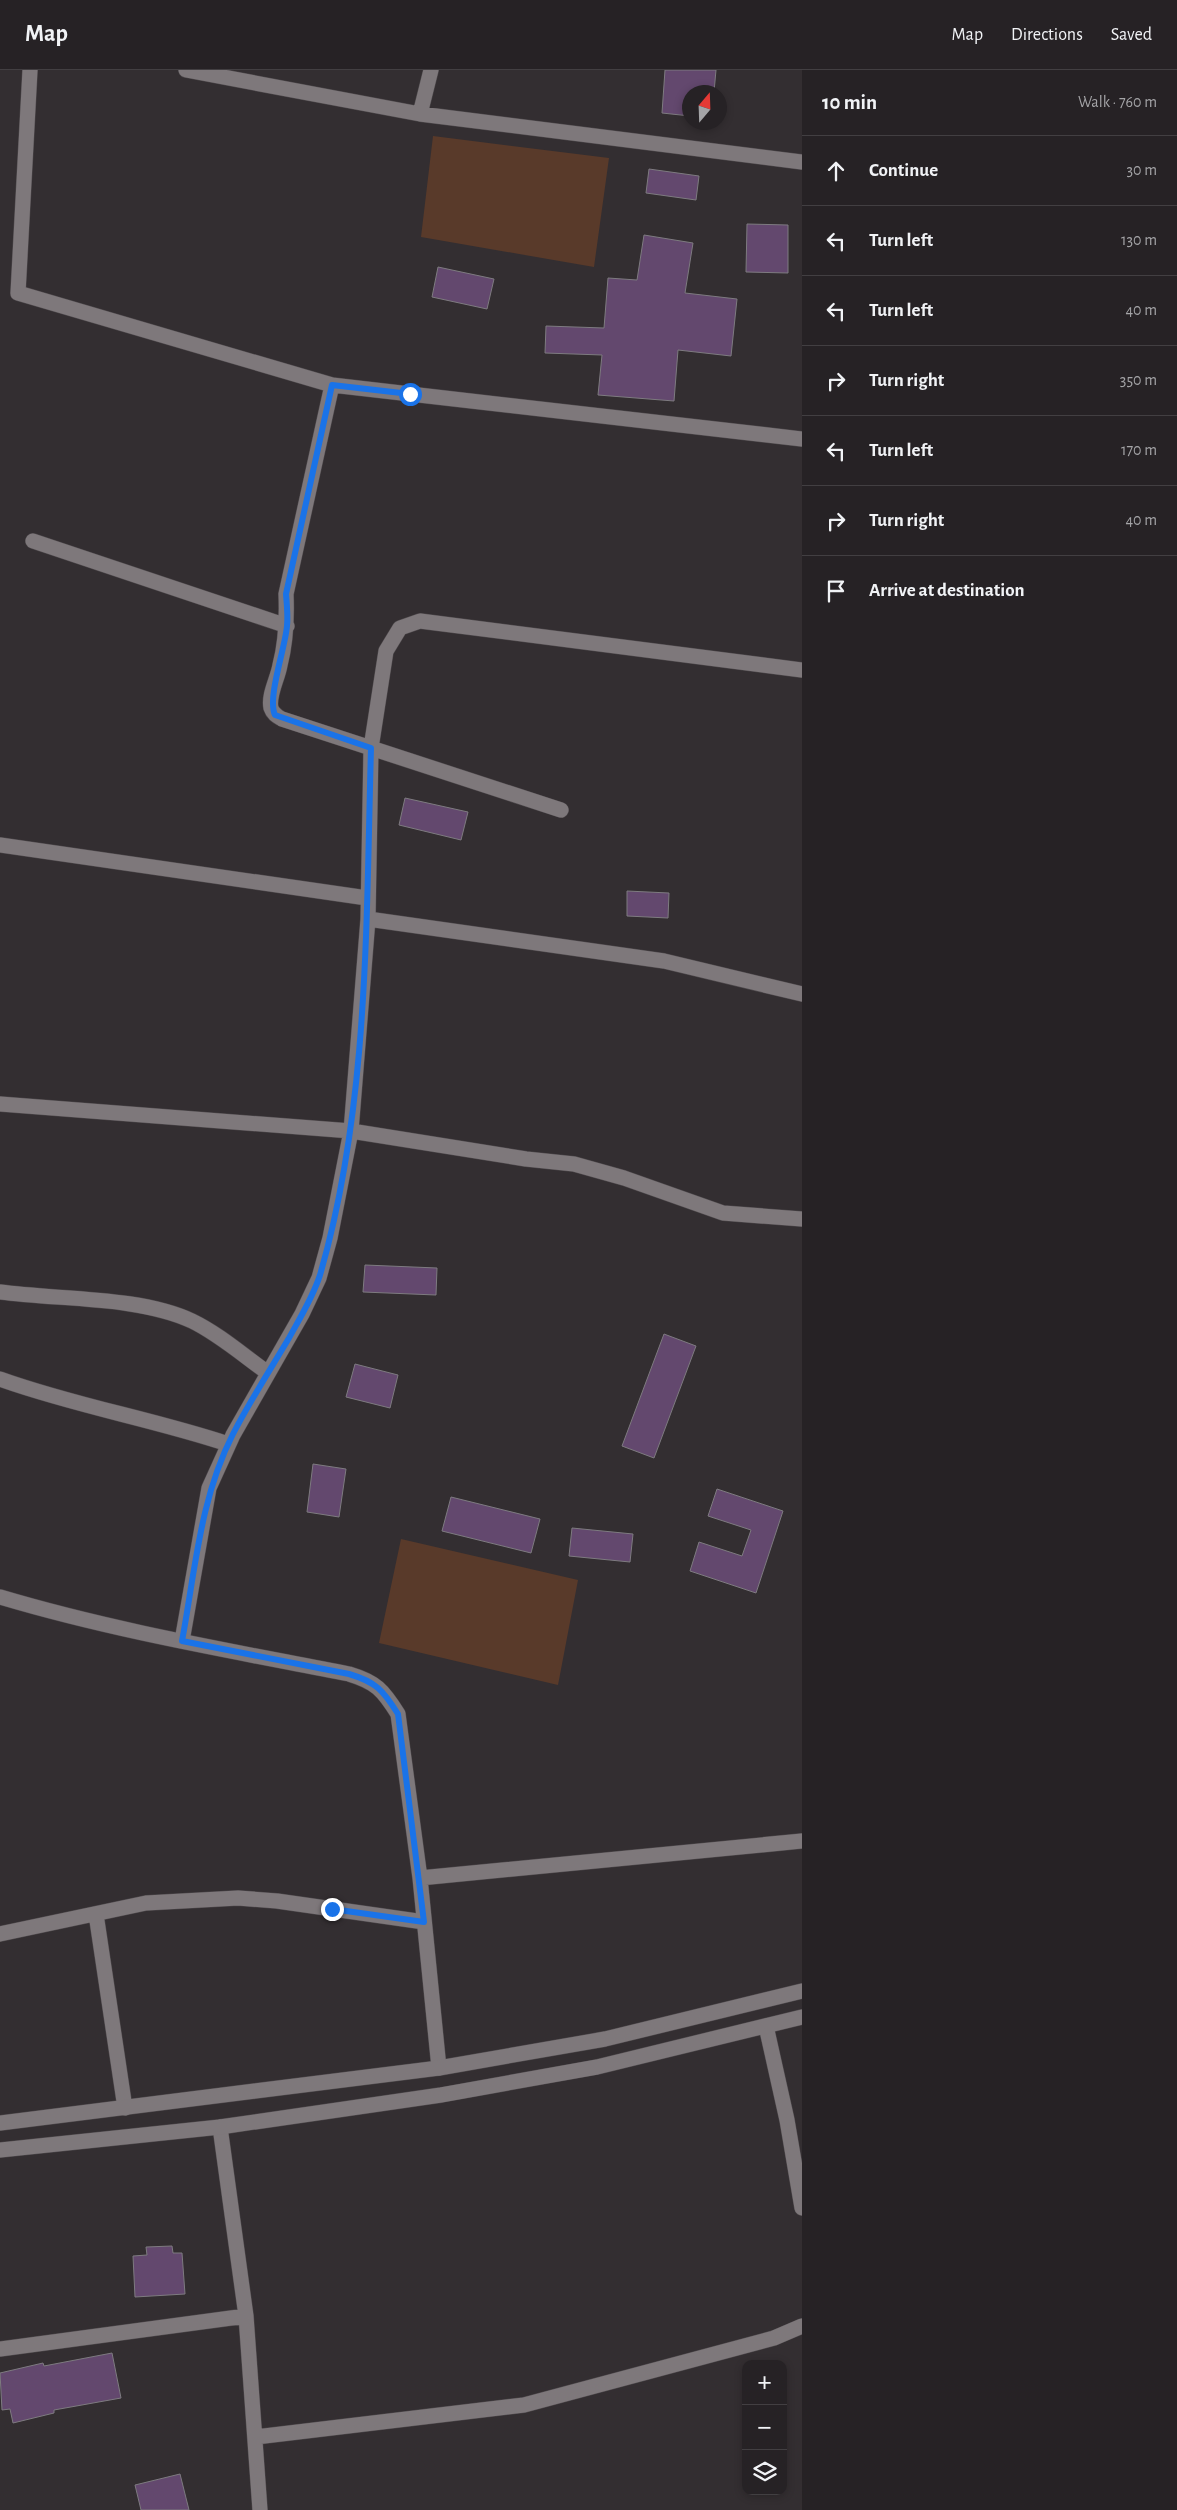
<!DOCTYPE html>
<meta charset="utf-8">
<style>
body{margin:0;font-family:"Alegreya Sans",sans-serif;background:#2e2a2d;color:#f1f3f6}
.controls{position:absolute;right:15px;bottom:15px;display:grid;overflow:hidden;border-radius:10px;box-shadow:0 2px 8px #0003}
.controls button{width:45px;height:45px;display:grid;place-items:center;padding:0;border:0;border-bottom:1px solid #423f42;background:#262225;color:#f1f3f6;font:25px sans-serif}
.compass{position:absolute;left:682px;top:15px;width:45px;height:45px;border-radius:50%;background:#262225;box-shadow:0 2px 8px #0003;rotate:19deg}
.stop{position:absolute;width:15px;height:15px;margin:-11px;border:4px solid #1a73e8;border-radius:50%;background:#fff}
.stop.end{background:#1a73e8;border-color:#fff;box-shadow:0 1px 5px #0008}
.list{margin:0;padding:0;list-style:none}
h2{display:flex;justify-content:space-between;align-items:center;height:65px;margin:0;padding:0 20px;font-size:21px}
h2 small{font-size:16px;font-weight:400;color:#a4a4a7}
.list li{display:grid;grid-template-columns:32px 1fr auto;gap:15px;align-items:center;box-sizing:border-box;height:70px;padding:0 20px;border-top:1px solid #423f42}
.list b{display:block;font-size:19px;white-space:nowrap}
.list em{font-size:16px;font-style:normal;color:#a4a4a7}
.icon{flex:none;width:28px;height:28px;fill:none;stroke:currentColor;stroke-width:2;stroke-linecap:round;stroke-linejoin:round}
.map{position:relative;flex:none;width:802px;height:2440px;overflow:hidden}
header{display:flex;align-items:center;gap:30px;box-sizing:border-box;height:70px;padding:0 25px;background:#262225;border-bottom:1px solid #423f42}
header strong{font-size:24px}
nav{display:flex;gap:28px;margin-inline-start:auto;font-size:18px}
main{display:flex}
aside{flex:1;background:#262225}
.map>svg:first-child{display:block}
.green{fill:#593a2a}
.building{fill:#63486e;stroke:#7e7b80}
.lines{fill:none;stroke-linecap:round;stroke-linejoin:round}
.minor-casing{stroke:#4f4a4d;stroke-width:16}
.tertiary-casing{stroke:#4f4a4d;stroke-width:16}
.minor{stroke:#7e787b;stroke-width:15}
.tertiary{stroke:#7e787b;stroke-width:15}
.route{stroke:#1a73e8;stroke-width:6}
</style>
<header>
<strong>Map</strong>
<nav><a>Map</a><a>Directions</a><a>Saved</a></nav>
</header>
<main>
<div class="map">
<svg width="802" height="2440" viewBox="0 0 802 2440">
<rect width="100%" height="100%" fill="#332e31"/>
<path class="green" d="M433,66L609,88L594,197L421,167Z
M401,1469L578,1510L558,1615L379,1573Z"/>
<path class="building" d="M665,0H716L714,22H690V46L662,43Z
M649,99L699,106L696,130L646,123Z
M747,154L788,155V203L746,202Z
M644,165L693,173L685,223L737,229L731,286L678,280L674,331L598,325L602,285L545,283L546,256L604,258L608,208L637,210Z
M438,197L494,209L487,239L432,227Z
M405,728L468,742L461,770L399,755Z
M627,821L669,823L668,848L627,846Z
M365,1195L437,1198L436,1225L363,1222Z
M664,1264L696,1276L654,1388L622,1376Z
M355,1294L398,1305L390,1338L346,1327Z
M313,1394L346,1399L339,1447L307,1442Z
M717,1419L783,1441L756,1523L690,1501L699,1472L742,1486L751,1460L708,1446Z
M451,1427L540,1449L531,1483L442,1461Z
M572,1458L633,1464L630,1492L569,1486Z
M172,2176L173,2183H182L185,2224L135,2227L133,2186L147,2185L146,2177Z
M112,2283L121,2328L54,2340V2343L13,2353L10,2339L2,2340L0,2303L43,2293L44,2296Z
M180,2404L189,2440H141L135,2415Z"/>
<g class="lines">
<defs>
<path id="minor" d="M30,0L18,223L332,315L802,369
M186,0L420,44L802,92
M420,44L431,0
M332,315L286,524C287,549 286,572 280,595C278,608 268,625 271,638C273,644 277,646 282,649L561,740
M33,471L287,556
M0,775L367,828
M368,849L664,891L802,924
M0,1034L351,1061L526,1089L574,1094L624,1108L723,1143L802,1149
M0,1222C58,1230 139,1226 192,1251C219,1264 244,1286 268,1303
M0,1309C75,1336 153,1349 228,1374
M0,1527C114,1561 232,1581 349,1604C376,1612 383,1620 398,1644L420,1808L439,1998
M182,1571L209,1418L233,1365L302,1244L319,1208L330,1168L351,1061L368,849L371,678L386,581L400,558L420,551L802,600
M420,1808L802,1771
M96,1844L125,2038
M0,1864L146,1833L238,1828L277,1831L424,1852
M766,1956L787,2050L802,2138
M220,2057L246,2246L260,2440
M0,2279L246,2246
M256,2367L524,2335L774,2268L802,2256"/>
<path id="tertiary" d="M0,2053L439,1998L605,1969L802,1921
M0,2080L220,2057L441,2025L597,1997L802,1947"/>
</defs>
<use href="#minor" class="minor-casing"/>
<use href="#tertiary" class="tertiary-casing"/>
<use href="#minor" class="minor"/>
<use href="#tertiary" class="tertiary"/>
</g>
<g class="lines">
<path class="route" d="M332,1839L424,1852L398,1644C383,1620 376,1612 349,1604L182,1571C195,1502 200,1428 233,1364C250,1331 270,1300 289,1268C300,1248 313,1227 320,1205C369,1036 366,853 371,678L275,645C267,628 285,579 287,556C288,546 287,535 286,524L332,315L410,324"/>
</g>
</svg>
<div class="controls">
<button>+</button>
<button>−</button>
<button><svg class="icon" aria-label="layers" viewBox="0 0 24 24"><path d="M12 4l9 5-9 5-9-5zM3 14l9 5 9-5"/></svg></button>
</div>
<svg class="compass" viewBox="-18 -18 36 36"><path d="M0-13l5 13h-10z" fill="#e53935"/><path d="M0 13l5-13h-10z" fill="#a4a4a7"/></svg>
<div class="stop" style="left:410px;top:324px"></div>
<div class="stop end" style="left:332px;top:1839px"></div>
</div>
<aside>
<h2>10 min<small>Walk · 760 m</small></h2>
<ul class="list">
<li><svg class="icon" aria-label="ahead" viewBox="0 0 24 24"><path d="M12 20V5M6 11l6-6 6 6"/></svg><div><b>Continue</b></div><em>30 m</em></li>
<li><svg class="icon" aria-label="left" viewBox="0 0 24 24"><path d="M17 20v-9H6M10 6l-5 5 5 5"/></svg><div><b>Turn left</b></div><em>130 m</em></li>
<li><svg class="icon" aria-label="left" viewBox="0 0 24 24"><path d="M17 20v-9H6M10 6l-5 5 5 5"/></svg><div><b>Turn left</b></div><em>40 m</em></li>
<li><svg class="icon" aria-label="right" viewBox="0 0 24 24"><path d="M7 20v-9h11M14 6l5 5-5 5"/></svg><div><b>Turn right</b></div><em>350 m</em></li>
<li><svg class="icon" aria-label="left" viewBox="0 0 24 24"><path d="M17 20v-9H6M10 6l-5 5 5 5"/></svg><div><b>Turn left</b></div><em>170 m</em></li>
<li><svg class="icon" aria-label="right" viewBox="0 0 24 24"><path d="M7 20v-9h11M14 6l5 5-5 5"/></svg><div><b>Turn right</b></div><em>40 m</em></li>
<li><svg class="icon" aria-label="arrive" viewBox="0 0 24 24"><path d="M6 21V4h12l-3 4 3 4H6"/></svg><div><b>Arrive at destination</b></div></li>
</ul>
</aside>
</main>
